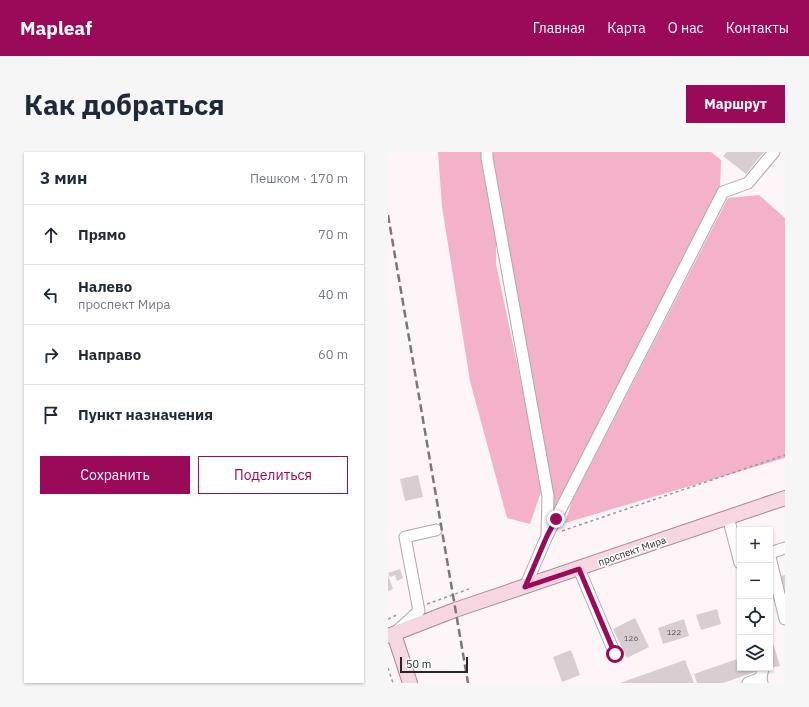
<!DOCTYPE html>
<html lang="ru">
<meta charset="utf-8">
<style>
body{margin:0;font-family:"IBM Plex Sans",sans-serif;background:#f6f6f7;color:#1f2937}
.controls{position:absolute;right:12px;bottom:12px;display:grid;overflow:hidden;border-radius:0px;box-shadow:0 1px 3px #0004}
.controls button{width:36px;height:36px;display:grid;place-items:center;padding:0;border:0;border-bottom:1px solid #e0e1e3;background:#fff;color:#1f2937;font:20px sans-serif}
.scale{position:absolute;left:12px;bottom:10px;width:68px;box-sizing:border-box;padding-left:4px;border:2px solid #2a2628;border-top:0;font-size:11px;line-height:14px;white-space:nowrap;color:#2a2628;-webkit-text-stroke:3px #fff;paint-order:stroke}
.stop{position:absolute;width:12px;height:12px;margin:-9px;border:3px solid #9b0959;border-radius:50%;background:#fff}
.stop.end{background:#9b0959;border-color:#fff;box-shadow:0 1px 4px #0008}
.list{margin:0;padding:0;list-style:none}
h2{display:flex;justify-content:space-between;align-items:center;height:52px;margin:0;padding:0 16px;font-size:17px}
h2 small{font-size:13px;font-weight:400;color:#747a83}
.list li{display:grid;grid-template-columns:26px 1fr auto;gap:12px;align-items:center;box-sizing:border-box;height:60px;padding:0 16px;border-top:1px solid #e0e1e3}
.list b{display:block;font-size:15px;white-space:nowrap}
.list p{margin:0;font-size:13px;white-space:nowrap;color:#747a83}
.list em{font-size:13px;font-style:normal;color:#747a83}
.actions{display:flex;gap:8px;padding:12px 16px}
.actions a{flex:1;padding:9px 0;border:1px solid #9b0959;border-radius:0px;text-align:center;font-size:14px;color:#9b0959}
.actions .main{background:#9b0959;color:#fff}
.icon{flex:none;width:22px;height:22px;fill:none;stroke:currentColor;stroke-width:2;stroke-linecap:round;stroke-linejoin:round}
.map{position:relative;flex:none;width:397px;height:531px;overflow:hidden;border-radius:0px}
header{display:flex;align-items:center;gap:24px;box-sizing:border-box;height:56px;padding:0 20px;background:#9b0959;color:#fff}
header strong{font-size:19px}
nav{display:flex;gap:22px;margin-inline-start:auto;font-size:14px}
.intro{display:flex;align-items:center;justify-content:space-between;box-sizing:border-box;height:96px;padding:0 24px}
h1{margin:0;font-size:28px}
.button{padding:10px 18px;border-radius:0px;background:#9b0959;color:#fff;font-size:14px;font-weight:700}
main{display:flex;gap:24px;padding:0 24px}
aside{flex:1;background:#fff;border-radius:0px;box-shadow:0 1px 3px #0004}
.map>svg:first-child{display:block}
.green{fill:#f3b2c9}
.building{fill:#d8cdd0}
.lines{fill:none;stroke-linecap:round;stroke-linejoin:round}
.minor-casing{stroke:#b1a7aa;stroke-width:13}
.major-casing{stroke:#aa8793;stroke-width:16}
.path{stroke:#9c9698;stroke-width:1.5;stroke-dasharray:3 3;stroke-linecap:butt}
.minor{stroke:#fff;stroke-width:11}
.major{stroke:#f5d6e1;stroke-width:14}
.rail{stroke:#7c7679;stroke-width:2.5;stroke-dasharray:8 4;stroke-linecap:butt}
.route{stroke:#9b0959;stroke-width:5}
.labels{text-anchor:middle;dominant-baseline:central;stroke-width:3.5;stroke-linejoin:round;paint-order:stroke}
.number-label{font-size:8px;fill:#565052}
.street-label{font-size:10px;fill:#2a2628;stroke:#fff}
</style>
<header>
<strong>Mapleaf</strong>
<nav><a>Главная</a><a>Карта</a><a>О нас</a><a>Контакты</a></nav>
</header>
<div class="intro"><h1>Как добраться</h1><a class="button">Маршрут</a></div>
<main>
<aside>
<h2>3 мин<small>Пешком · 170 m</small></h2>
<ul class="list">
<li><svg class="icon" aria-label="ahead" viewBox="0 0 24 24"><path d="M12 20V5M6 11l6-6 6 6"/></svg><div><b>Прямо</b></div><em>70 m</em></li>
<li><svg class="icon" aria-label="left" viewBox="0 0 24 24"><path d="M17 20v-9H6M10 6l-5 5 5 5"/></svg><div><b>Налево</b><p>проспект Мира</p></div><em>40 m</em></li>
<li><svg class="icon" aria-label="right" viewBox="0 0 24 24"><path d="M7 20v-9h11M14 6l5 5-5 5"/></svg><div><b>Направо</b></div><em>60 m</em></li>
<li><svg class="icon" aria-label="arrive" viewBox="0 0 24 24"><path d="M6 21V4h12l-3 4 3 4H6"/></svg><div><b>Пункт назначения</b></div></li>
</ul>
<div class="actions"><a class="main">Сохранить</a><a>Поделиться</a></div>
</aside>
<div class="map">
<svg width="397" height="531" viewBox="0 0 397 531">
<rect width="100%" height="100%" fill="#fef5f8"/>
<path class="green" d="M50,0H94L93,9L108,80V112L155,334L142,372L119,366L82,229L54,55Z
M103,0H323L333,8L332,38L166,362Z
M371,43L397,66V306L177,371L184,349L340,46Z"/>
<path class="building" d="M339,0H376L358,22L335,4Z
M30,323L35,345L17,349L12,327Z
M12,417L15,426L9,429L7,423L2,425L0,421Z
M0,423L5,437L0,439Z
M397,423V439H396L393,424Z
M329,457L333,472L313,478L308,463Z
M247,466L261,495L239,506L225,477Z
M296,467L301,484L275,492L270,476Z
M382,481L392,514L382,516Z
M183,498L192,523L174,530L165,505Z
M352,506V516H365L367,520L335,531H309L306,522Z
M297,508L306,531H232Z"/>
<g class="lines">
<defs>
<path id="minor" d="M99,0V6L160,344L159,382
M340,365L352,411
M382,401L397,396
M382,405L397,467
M191,417L227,502
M137,435L159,384L335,40L360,31L386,0
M10,478L31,459L17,385L48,378
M360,531L373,526
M374,531L373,526L375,516"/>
<path id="major" d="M6,482L22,531
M0,484L67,458L397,346"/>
</defs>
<use href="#minor" class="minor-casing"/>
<use href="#major" class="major-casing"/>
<path class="path" d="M174,379L397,303
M39,452L81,437
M0,467L11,462
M0,516L5,531"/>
<use href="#minor" class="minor"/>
<use href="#major" class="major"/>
<path class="rail" d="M0,63L80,531"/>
</g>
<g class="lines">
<path class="route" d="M168,367L159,384L137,435L191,417L227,502"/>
</g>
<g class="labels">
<g class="number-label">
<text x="286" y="480">122</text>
<text x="243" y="486">126</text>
</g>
<g class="street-label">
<text transform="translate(244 399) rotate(-19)">проспект Мира</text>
</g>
</g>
</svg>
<div class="controls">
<button>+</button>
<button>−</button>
<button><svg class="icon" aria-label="locate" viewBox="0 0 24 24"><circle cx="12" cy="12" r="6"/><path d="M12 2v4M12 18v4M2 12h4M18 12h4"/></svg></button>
<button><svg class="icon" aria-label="layers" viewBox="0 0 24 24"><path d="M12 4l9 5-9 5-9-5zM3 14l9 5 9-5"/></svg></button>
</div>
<div class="scale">50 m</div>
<div class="stop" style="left:227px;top:502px"></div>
<div class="stop end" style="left:168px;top:367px"></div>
</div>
</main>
